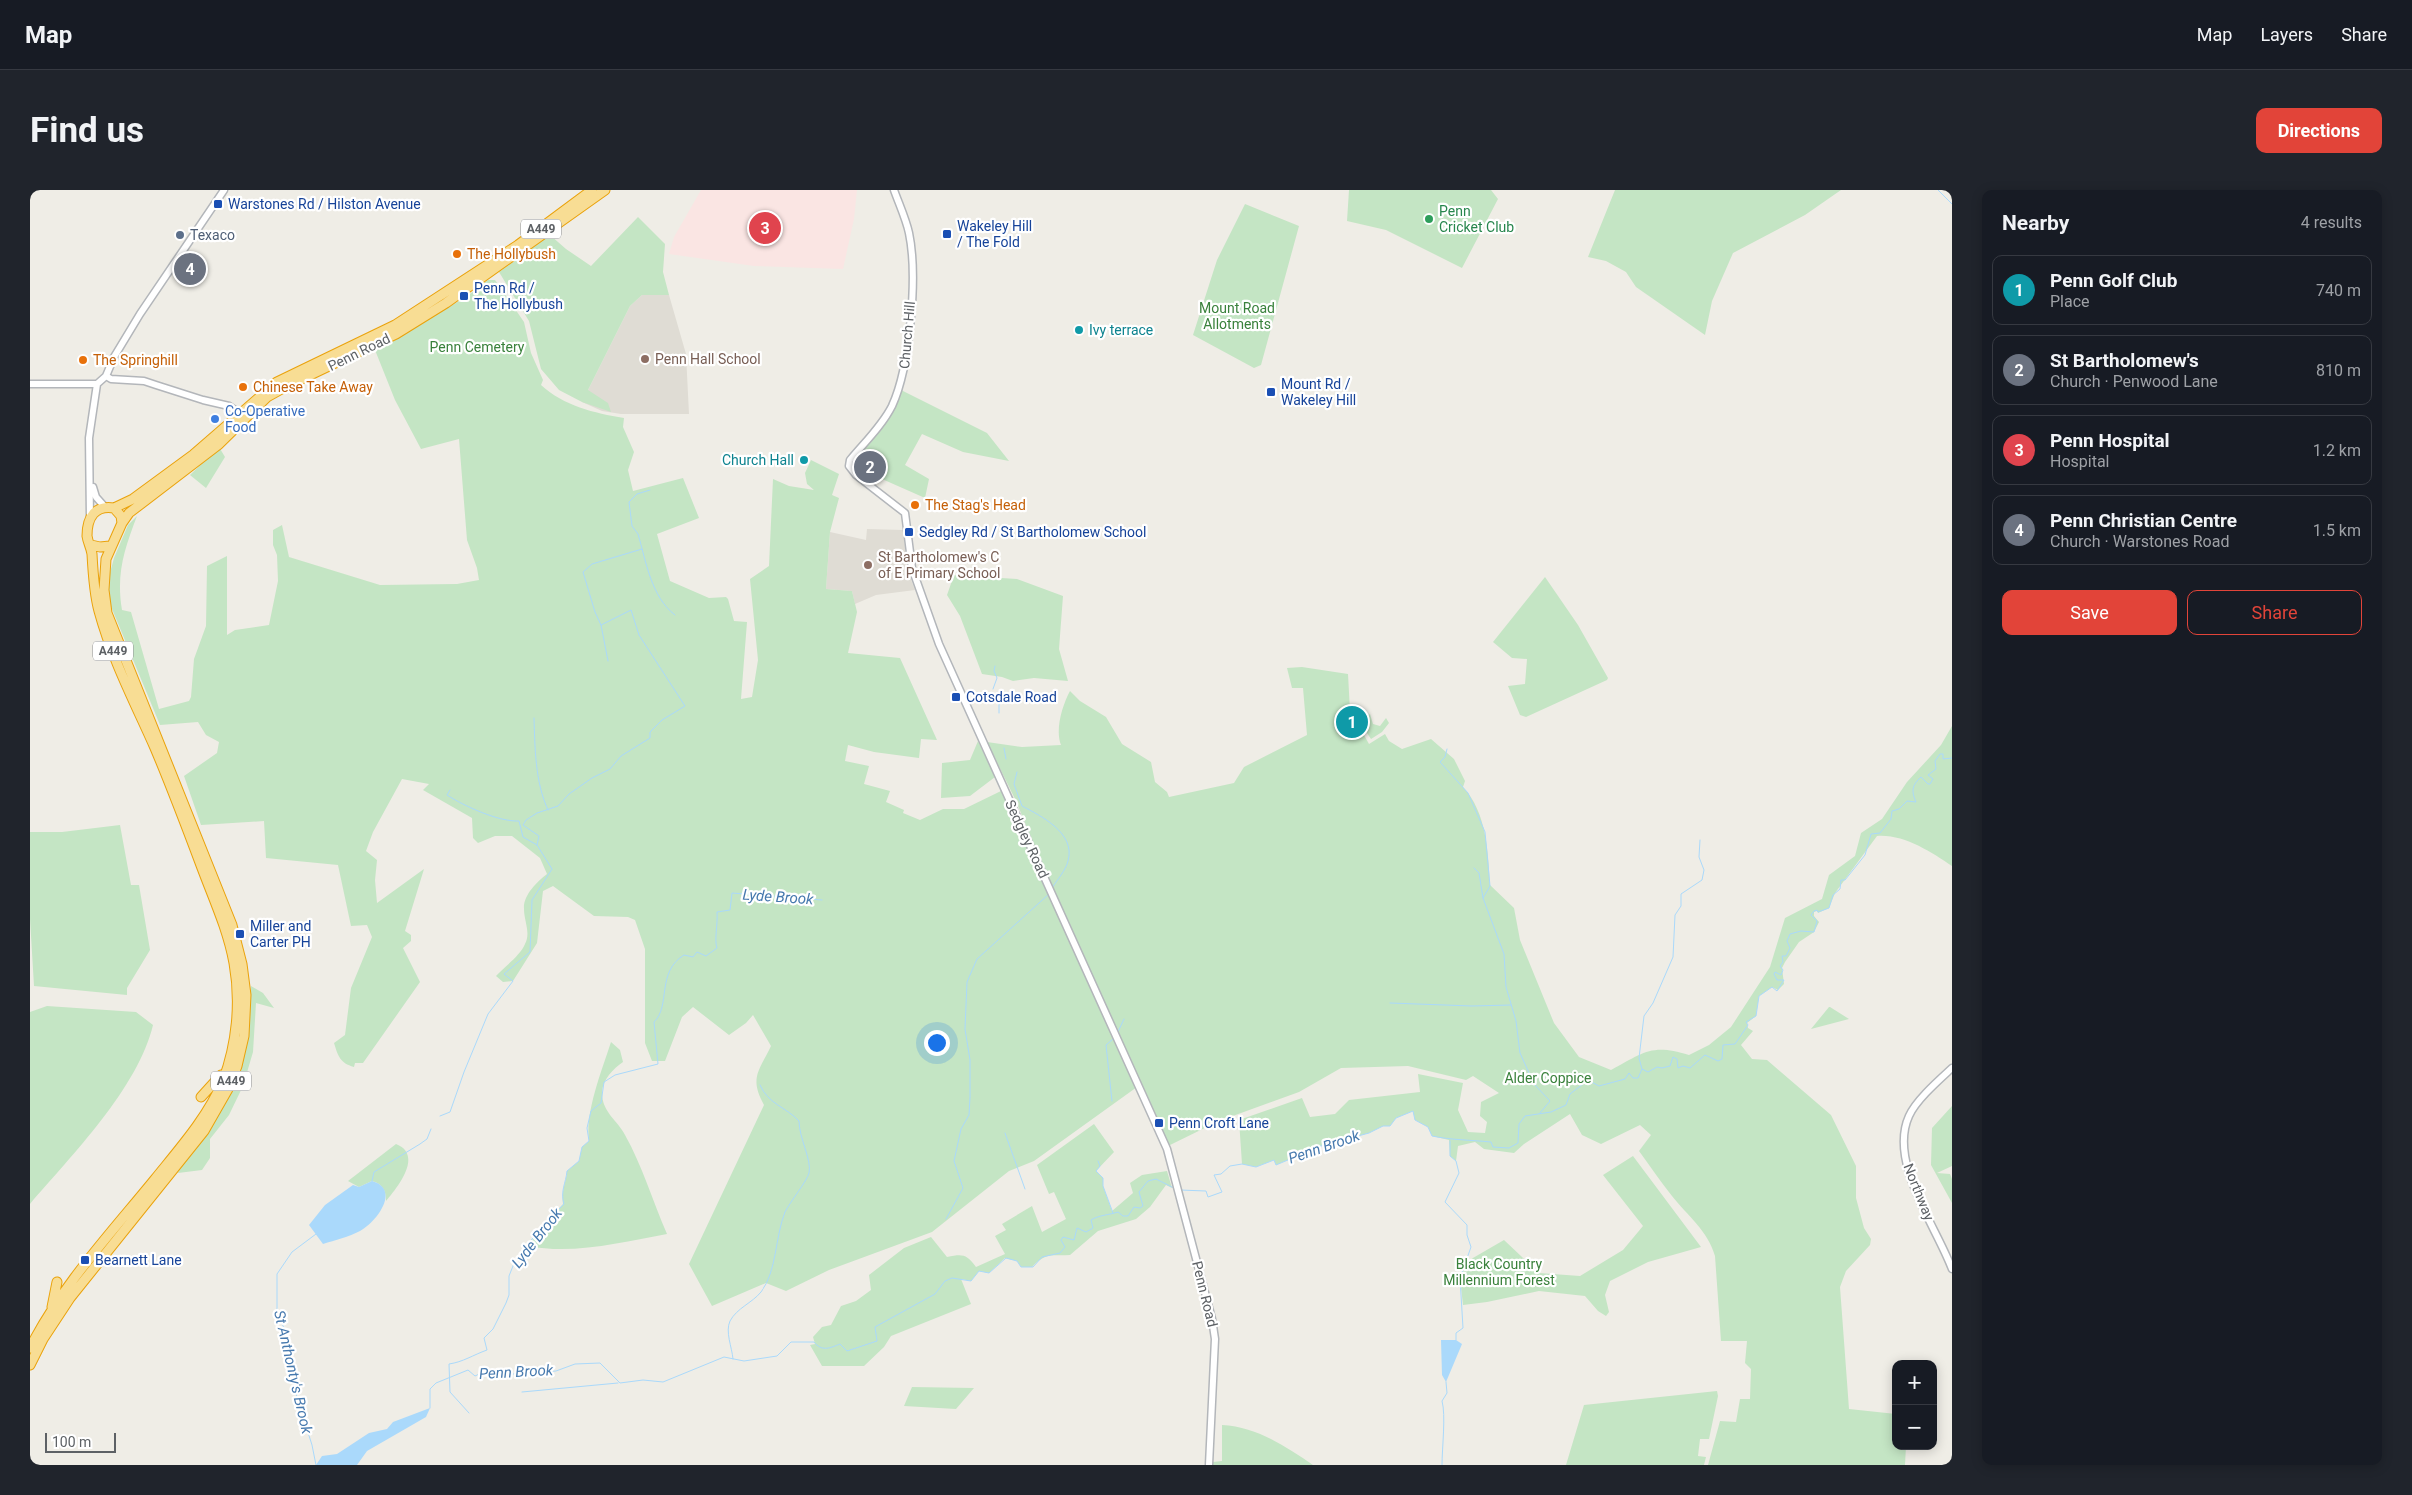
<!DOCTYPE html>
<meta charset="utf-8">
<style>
body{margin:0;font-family:Roboto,sans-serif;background:#20242c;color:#f1f3f6}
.controls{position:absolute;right:15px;bottom:15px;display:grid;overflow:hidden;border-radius:10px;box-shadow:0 2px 12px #0003}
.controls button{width:45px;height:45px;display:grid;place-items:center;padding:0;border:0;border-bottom:1px solid #363941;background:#171b24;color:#f1f3f6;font:25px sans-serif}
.scale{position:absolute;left:15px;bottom:12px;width:71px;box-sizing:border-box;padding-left:5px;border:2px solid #5d6165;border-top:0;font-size:14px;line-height:18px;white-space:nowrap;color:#5d6165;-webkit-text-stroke:4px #fff;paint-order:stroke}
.you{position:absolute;left:906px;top:852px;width:18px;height:18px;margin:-12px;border:4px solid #fff;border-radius:50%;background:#1a73e8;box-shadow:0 0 0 8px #1a73e833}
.badge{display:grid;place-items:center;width:32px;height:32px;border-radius:50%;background:#e24439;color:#fff;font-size:16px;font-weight:700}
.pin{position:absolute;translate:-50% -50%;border:2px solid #fff;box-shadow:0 1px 5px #0006}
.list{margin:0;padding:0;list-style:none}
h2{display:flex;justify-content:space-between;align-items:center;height:65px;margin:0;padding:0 20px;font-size:21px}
h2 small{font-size:16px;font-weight:400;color:#9ea1a6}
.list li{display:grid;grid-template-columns:32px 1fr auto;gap:15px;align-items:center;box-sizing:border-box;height:70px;margin:0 10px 10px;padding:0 10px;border:1px solid #363941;border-radius:10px}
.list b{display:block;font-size:19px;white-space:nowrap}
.list p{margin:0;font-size:16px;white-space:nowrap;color:#9ea1a6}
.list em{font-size:16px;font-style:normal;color:#9ea1a6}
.actions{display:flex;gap:10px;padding:15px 20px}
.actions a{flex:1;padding:11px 0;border:1px solid #e24439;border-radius:10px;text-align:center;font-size:18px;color:#e24439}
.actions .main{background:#e24439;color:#fff}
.map{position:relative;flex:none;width:1922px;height:1275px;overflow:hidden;border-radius:10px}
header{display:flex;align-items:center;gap:30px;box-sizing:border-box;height:70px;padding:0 25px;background:#171b24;border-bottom:1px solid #363941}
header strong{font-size:24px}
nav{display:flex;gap:28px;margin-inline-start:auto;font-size:18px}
.intro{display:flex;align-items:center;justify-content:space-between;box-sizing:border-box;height:120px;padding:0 30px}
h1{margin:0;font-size:35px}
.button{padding:12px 22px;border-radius:10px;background:#e24439;color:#fff;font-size:18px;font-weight:700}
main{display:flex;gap:30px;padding:0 30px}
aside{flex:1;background:#171b24;border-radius:10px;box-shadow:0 2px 12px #0003}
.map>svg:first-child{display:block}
.education{fill:#dfdcd4}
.medical{fill:#fae5e3}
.green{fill:#c4e5c4}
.water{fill:#aad9fb}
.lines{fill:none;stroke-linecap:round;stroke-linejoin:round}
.stream{stroke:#aad9fb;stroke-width:1}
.minor-casing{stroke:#b3b6ba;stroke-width:9}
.highway-casing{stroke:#eaa20b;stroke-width:11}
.minor{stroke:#fff;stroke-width:6}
.highway{stroke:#f8dd94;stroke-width:9}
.transit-dot{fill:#1a4fb4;stroke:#fff;stroke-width:2}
.leisure-dot{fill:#2e9e5b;stroke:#fff;stroke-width:2}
.service-dot{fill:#5c6f8a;stroke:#fff;stroke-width:2}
.food-dot{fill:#e8710a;stroke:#fff;stroke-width:2}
.culture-dot{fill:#0f9aa8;stroke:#fff;stroke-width:2}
.education-dot{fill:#8d6e63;stroke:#fff;stroke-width:2}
.shop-dot{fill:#3f7fe0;stroke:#fff;stroke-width:2}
.labels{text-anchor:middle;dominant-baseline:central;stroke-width:4.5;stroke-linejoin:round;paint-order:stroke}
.shield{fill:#fff;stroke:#8e9093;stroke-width:1}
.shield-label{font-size:12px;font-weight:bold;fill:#5d6165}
.transit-label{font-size:14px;fill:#164399;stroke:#fff;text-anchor:start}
.leisure-label{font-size:14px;fill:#27864d;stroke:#fff;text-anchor:start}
.service-label{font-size:14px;fill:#4e5e75;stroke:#fff;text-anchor:start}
.food-label{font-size:14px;fill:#c56008;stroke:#fff;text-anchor:start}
.park-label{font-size:14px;fill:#39813b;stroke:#fff}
.culture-label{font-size:14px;fill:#0d838f;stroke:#fff;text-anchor:start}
.street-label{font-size:14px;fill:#5d6165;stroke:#fff}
.education-label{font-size:14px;fill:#785e54;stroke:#fff;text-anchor:start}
.shop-label{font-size:14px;fill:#366cbe;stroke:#fff;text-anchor:start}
.water-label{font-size:15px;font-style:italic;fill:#4679ae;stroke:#fff}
</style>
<header>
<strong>Map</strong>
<nav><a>Map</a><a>Layers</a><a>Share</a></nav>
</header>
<div class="intro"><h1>Find us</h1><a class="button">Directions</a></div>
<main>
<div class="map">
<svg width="1922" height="1275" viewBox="0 0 1922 1275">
<rect width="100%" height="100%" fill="#efede6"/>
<path class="education" d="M612,105H639L656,164L659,224H591L572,221L552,212L600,116Z
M837,339L873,340L878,382L885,400L846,405L825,414L822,401L796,399L800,342L836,350Z"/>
<path class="medical" d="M671,0H827L824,29L813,79L724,76L639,64L644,47Z"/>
<path class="green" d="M1319,0H1461L1468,9L1432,78L1356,40L1317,31Z
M1585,0H1811L1775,25L1703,63L1682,111L1675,145L1606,97L1596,82L1576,71L1558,67Z
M1215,14L1269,36L1231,175L1224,178L1163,145L1187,70Z
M608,27L635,54L633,82L639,105H612L600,116L558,200L578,213L581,222L552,212L529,200L511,179L499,131L469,82L520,45L536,59L561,76Z
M458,90H465L494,132L501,163L513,190L511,195C534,216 564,223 594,228L593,237L604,262L598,280L603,301L653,288L669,328L627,344L640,391L679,408L696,407L698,409L704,431L717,432L711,509L722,507L728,470L720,389L739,376L743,289L759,296L784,300L777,294L775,283L781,270L809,284L802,305L809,308L800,342L796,399L822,401L827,422L818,463L870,468L907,550L891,549L889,568L844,562L818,555L815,571L839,576L834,594L860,601L856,612L874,620L873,623L890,630L913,619H934L971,601L1107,897L1004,971L979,981L902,1042L799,1080L756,1101L736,1093L682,1116L659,1074L734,915C719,888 729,881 741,856L723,825L716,833L699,845L663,817L652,827L635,871H622L615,853V759L605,730L598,727L564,726L523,696L513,701L507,753L483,791L473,792L466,786C474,777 490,766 495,754C501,743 494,731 494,719C493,705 507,692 517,684L510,668L482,646H465L448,653L443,648L442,628L393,600L399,594L372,589L343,642L336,661L347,670L345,690L347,713L394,679L375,741L381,745V751L373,758L390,792L333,873H325L324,877C310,873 308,866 304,853L315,845L321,798L342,747L337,735L321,736L308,675L236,668L234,631L171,635L154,586L187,563L189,552L176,545L168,532L130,535L80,414L78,390L84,368L98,335L107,326C94,360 86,384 92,420L101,422L129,519L159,511L161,507L164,469L176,436L177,376L197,366V445L205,440L239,435L248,391L247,365L243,355V340L252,335L259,367L350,395L427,394L449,390L447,378L437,350L429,249L391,259L365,210L345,160L436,107Z
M871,200L957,243L979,271L933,262L892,244L875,275L899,289L895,308L852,289L855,279L848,274L850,268L836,264L833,276L824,274C840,248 861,229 871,200Z
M189,257L195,267L176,298L160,285Z
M924,385L987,389L1033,406L1029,459L1038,491L1004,488L983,491L972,487L952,484L930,426L917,405Z
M1515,387L1548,435L1578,488L1577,490L1496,527L1490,525L1478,496L1495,494L1497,469L1482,468L1463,452Z
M1272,477L1318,484L1320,521L1308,522L1309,540L1334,545L1339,554L1355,544L1359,551L1372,559L1401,549L1424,569L1435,591L1433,597C1457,623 1458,662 1460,695L1484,718L1490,750L1524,833L1549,867L1581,880C1613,863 1621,853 1659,865L1679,855L1701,837L1740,777L1755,728L1792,709L1799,685L1825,666L1831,643L1852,629L1877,592L1911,555L1922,536V676C1901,662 1874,644 1847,646L1805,703L1799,718L1788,723L1787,721L1784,722V726L1789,732L1784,742L1769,752L1755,772L1752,778L1754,794L1748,800L1742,797L1729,806L1726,826L1717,833L1718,838L1723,841L1711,855L1722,869L1737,870L1801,925L1826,976V1008L1834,1038L1841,1049L1840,1055L1816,1081L1810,1097L1819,1219L1866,1224V1256H1876L1875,1275H1678L1690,1231L1706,1232L1710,1209H1720L1721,1179L1715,1173L1717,1151H1691L1685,1066C1678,1041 1657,1025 1642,1006C1630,991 1620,976 1609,961L1621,945L1610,935L1571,954L1552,945L1540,924L1494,954L1484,963L1454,959L1445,952L1428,956L1426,971L1420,966L1419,950L1402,946L1398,937L1385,930L1383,921L1366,928L1360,936H1353L1339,943L1291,956L1246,975L1244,970L1226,977L1212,974L1209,930L1272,908L1280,927L1305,924L1319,910L1390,902L1388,884L1433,893L1428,920L1438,942L1455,943L1457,932L1450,926L1451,912L1469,903L1443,886L1436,890L1378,876L1311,878L1269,902L1189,931L1138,956L1021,696L986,611L957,552L992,557L1031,555C1025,540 1032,516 1040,501L1050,511L1076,527L1092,554L1121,572L1125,592L1137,602L1139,607L1204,593L1214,577L1277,545L1273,498H1262L1257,478Z
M1340,524L1343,534L1350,536L1356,528L1359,533L1352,542L1341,549L1335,540L1334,532L1340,531L1337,526Z
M948,551L965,587L940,606L911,608L912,573L940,570Z
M90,635L101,695H109L120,760L97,798V805L4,796L0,729V642H32Z
M221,796L233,803L244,818L226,813L223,862L213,896L199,925L180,949V968L172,980L148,983L150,976C178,941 206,907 215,861C220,840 219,818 221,796Z
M17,816L106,822L123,835C108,898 42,965 0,1014V822Z
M1800,817L1819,829L1781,839L1799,817Z
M581,852L590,860L593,872C583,879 573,889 572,902C572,923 587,929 595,945C612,975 623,1012 637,1044C592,1052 544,1065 498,1056L513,1035L533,1014C531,1001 536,993 537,981L549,971L552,957L559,951C555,922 572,880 581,852Z
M1922,916V976L1907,983L1920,984L1922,989V1013L1901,975L1902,938Z
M1064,934L1084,962L1066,981L1073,988V996L1082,1021L1103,1003L1100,993L1112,985L1137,981L1142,998L1136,995L1120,1017L1106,1029L1068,1041L1040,1065C1021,1066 1016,1062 1002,1077H991L987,1071L975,1068L959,1083L949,1081L941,1091L931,1089L941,1114L861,1146L854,1157L834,1176H792L780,1155L785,1154L783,1147L792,1137L801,1135L811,1116L826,1111L841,1100L839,1085L874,1058L901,1047L917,1067C933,1064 936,1064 946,1077L975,1064L965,1046L976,1040L972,1034L1002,1016L1012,1042L1036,1029L1024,1002L1019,1004L1007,975Z
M366,954C394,965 367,998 356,1011C356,1001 353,994 342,991L329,997L318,991Z
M1603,966L1671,1057L1618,1072L1580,1091L1575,1105L1579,1122L1576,1126L1568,1121L1555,1106L1509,1101L1457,1112L1433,1115L1430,1088L1436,1072L1474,1050L1509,1083L1550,1086L1593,1060L1613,1036L1573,985Z
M882,1197L944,1198L926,1219L874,1216Z
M1687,1201L1688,1206L1679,1249H1670L1668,1266L1676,1267L1674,1275H1536L1554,1215Z
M1192,1235C1227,1237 1255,1256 1283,1275H1183V1272L1192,1271Z"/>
<path class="water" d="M342,991C371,999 347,1032 330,1041C319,1047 305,1050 293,1054L279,1035L295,1015L323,995L329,997Z
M1411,1150H1426L1432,1154L1416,1192L1412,1185Z
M400,1218L396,1227L337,1261L327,1275H286L292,1266L307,1264L339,1243L357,1239L363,1232Z"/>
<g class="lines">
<path class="stream" d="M1908,0L1922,14
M620,300L607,304L599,312L602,336L608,344C616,371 621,407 645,425
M571,435L565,422L553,382L562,374L612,359
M963,499L967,488L964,481L965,476
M969,514V523
M504,528C505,558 505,592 518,620
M974,558L976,569
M1417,559L1415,567L1410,572L1438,603L1455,642L1460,696L1453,708L1474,764L1476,797L1486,831L1490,863L1504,894L1520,911L1510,923
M987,582L984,594L992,616C1011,626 1046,643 1038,671C1036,680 1027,690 1022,698
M507,655L509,646L493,635L496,630L507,623L528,616L539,604L562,588L580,579L591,566L620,548V542L632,530L655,516L609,445L601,420L571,435L578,471
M1444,678L1449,683L1453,708
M1360,813L1442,816L1481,815
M1087,844L1094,829
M1612,879L1609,868L1614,826L1623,813L1643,767L1645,725L1651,716V704L1672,690L1674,680L1669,667L1670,650
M1082,911L1076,855L1083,849
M410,926L420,922L434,882L458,824L483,791L474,784L500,762L502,710L522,679L507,655L493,647L489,631C469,632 434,616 417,605L420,600
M975,943L995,999
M1420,951V966L1426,971L1429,983L1415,1012L1437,1035V1045L1441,1057L1430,1088L1433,1138L1426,1143V1150
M1068,971L1070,976L1066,981L1073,988V996L1083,1023
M342,991L344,982L390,954L397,949L401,939
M1150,1000L1176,1001L1178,1007L1192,1002L1184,985L1191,984L1200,976L1212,974L1226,977L1244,970L1246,975L1291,956L1339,943L1353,936H1360L1366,928L1383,921L1385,930L1398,937L1402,946C1421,950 1441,950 1461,952L1463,957L1479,958L1488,953L1489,934L1495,926L1521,922L1536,915L1540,904L1558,890L1569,896L1595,889L1599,883L1603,888H1608L1612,879L1618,882L1627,877L1632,878L1640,876L1643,867L1647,869L1648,878L1653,876L1660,878L1675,865L1688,871L1692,869L1693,855L1705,854L1718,835L1716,832L1726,826L1729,806L1742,797L1747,801L1754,790H1747L1744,784L1745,782L1751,785L1753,780L1750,776L1753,772L1752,766H1756L1760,758L1757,751L1760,744L1771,741L1784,742L1787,731L1781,725L1784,721L1787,720L1788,722L1799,718L1803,705L1810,699L1811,690H1815L1835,665L1841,644L1850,643L1861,629L1862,621L1869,619L1877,611L1886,612C1881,601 1882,595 1891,587L1898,594H1900L1903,589L1898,585L1906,579L1905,571L1910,564H1913V569L1922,568
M916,1029L933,998L924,971L931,939L939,925L940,907V870L935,839L937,792L947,769L1019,704
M286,1044L262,1062L247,1084V1123L254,1138L255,1153L267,1208L282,1255L286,1275
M703,1169C702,1157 695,1142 700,1131C707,1118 722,1113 731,1102C747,1081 745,1047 755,1022C760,1012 777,991 779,983C782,970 769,948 769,931C756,917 738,914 730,895
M492,1202L588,1193
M400,1218V1199L406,1193L438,1180L445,1186L458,1180L468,1185L513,1182L526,1181L545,1174L570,1173L590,1193L613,1190L633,1192L694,1167L714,1171L747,1166L761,1152H784C792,1162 800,1158 810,1154L817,1161L847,1151L845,1137L905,1104L915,1091L922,1088L941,1091L949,1081L959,1083L976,1068L987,1071L991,1077H1003L1012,1067L1030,1063L1035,1057L1031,1050L1033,1047L1044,1050L1047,1038L1056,1042L1063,1038L1061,1030C1069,1025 1079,1025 1088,1022L1093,1026H1098L1104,1017L1110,1018L1113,1016L1109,1002L1118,991L1126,989L1144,998
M439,1223L420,1202L419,1174C433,1172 443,1165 457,1160L454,1148L463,1139L476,1113L479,1105V1086L485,1071L513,1035L534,1014C530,1001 536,993 537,981L549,971L552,957L559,951L557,938L561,921L571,913L574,892L585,885L628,874L624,832C641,816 626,782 654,765L663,767L667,762L676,766L687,758C684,750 688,734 687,722L700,720L702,703L792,710
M1412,1275C1412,1258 1416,1225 1412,1211L1417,1203L1416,1192"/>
<defs>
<path id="minor" d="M864,0C869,14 876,29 879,43C888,86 880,177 862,216C852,236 834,253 820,270L819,276L826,285L875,323L882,378L909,454L1137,959L1182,1129L1185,1149L1179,1275
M76,186L81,189L114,191L126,195L173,210L199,216L212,225
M0,194H67
M63,297L66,307L74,316
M60,328L59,248L67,194L76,186L84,167L110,124L194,0
M1922,878C1909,890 1886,910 1879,926C1858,972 1906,1036 1922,1079"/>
<path id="highway" d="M84,318L103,309L163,265L247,192L365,135L488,55L562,0
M92,333L99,323L188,255L237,207L255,197L366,144L416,113L575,0
M61,355L70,357L80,356
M171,907L191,885
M22,1117L27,1092
M0,1158C32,1095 81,1043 125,989C150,958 177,928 193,891C207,854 211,812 204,773C198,740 184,710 172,678C157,638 142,598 125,558C105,513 82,469 69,421C64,403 63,383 62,364C61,357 58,353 57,346C57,327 65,315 84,318L91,326L92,333L76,369L74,400L77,423L202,735L212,774L216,805L214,846L207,876L198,899L174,941L40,1108L13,1149L0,1175"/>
</defs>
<use href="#minor" class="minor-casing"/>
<use href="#highway" class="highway-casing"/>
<use href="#minor" class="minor"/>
<use href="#highway" class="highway"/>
</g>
<g class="transit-dot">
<rect x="183" y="9" width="10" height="10" rx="2.5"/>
<rect x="912" y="39" width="10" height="10" rx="2.5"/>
<rect x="429" y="101" width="10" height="10" rx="2.5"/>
<rect x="1236" y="197" width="10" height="10" rx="2.5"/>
<rect x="874" y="337" width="10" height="10" rx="2.5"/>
<rect x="921" y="502" width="10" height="10" rx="2.5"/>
<rect x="205" y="739" width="10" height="10" rx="2.5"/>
<rect x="1124" y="928" width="10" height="10" rx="2.5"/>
<rect x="50" y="1065" width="10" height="10" rx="2.5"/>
</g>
<circle class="leisure-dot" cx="1399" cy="29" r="5"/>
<circle class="service-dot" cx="150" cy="45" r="5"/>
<g class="food-dot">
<circle cx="427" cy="64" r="5"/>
<circle cx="53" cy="170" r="5"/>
<circle cx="213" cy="197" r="5"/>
<circle cx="885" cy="315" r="5"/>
</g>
<g class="culture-dot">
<circle cx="1049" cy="140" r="5"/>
<circle cx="774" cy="270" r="5"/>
</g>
<g class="education-dot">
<circle cx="615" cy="169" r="5"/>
<circle cx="838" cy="375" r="5"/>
</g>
<circle class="shop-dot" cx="185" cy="229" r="5"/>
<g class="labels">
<g class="shield">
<rect x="491" y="29.5" width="40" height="19" rx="4"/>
<rect x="63" y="451.5" width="40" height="19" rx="4"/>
<rect x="181" y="881.5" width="40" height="19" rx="4"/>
</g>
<g class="shield-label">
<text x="511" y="39">A449</text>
<text x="83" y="461">A449</text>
<text x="201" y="891">A449</text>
</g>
<g class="transit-label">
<text x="198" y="14">Warstones Rd / Hilston Avenue</text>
<text x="927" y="36">Wakeley Hill<tspan x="927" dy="16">/ The Fold</tspan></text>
<text x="444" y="98">Penn Rd /<tspan x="444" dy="16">The Hollybush</tspan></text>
<text x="1251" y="194">Mount Rd /<tspan x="1251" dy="16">Wakeley Hill</tspan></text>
<text x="889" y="342">Sedgley Rd / St Bartholomew School</text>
<text x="936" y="507">Cotsdale Road</text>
<text x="220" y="736">Miller and<tspan x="220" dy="16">Carter PH</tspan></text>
<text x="1139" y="933">Penn Croft Lane</text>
<text x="65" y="1070">Bearnett Lane</text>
</g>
<g class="leisure-label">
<text x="1409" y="21">Penn<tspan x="1409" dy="16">Cricket Club</tspan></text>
</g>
<g class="service-label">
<text x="160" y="45">Texaco</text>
</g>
<g class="food-label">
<text x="437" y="64">The Hollybush</text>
<text x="63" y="170">The Springhill</text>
<text x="223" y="197">Chinese Take Away</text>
<text x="895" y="315">The Stag's Head</text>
</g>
<g class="park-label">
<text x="1207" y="118">Mount Road<tspan x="1207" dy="16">Allotments</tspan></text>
<text x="447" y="157">Penn Cemetery</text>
<text x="1518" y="888">Alder Coppice</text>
<text x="1469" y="1074">Black Country<tspan x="1469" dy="16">Millennium Forest</tspan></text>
</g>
<g class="culture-label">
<text x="1059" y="140">Ivy terrace</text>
<text x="764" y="270" text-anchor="end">Church Hall</text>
</g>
<g class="street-label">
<text transform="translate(877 145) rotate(-85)">Church Hill</text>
<text transform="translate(329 162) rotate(-26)">Penn Road</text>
<text transform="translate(997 649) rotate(65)">Sedgley Road</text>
<text transform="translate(1889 1002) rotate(68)">Northway</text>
<text transform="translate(1175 1104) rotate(76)">Penn Road</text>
</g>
<g class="education-label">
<text x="625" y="169">Penn Hall School</text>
<text x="848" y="367">St Bartholomew's C<tspan x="848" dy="16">of E Primary School</tspan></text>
</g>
<g class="shop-label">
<text x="195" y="221">Co-Operative<tspan x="195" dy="16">Food</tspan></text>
</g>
<g class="water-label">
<text transform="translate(748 707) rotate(4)">Lyde Brook</text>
<text transform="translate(1294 957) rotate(-19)">Penn Brook</text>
<text transform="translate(507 1048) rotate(-52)">Lyde Brook</text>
<text transform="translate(263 1182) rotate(77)">St Anthonty's Brook</text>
<text transform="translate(486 1182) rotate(-3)">Penn Brook</text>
</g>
</g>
</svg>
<div class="controls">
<button>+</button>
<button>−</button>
</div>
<div class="scale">100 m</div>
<div class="you"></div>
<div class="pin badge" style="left:1322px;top:532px;background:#0f9aa8">1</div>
<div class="pin badge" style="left:840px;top:277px;background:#6b7280">2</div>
<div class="pin badge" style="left:735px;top:38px;background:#e0444e">3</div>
<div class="pin badge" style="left:160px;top:79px;background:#6b7280">4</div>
</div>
<aside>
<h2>Nearby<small>4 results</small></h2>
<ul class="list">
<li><span class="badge" style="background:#0f9aa8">1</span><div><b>Penn Golf Club</b><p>Place</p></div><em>740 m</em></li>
<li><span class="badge" style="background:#6b7280">2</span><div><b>St Bartholomew's</b><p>Church · Penwood Lane</p></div><em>810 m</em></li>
<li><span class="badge" style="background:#e0444e">3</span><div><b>Penn Hospital</b><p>Hospital</p></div><em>1.2 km</em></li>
<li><span class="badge" style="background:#6b7280">4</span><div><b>Penn Christian Centre</b><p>Church · Warstones Road</p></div><em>1.5 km</em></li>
</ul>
<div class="actions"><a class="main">Save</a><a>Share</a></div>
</aside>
</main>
